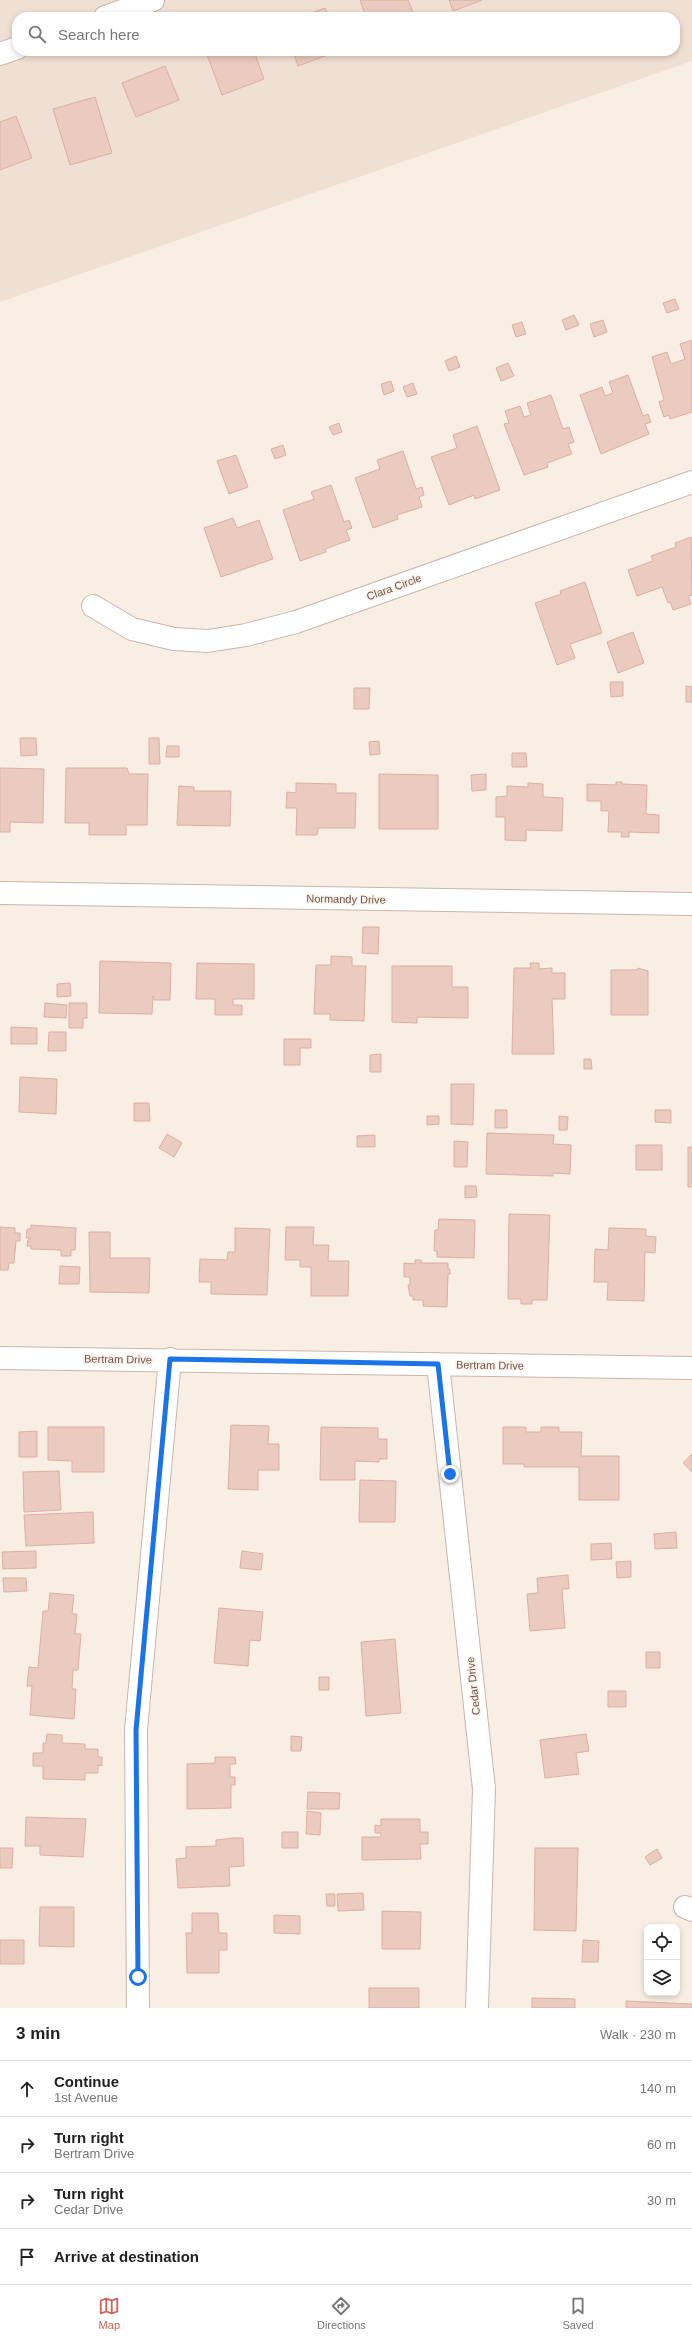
<!DOCTYPE html>
<meta charset="utf-8">
<style>
body{margin:0;font-family:Helvetica,sans-serif;background:#f6f6f6;color:#222}
.controls{position:absolute;right:12px;bottom:12px;display:grid;overflow:hidden;border-radius:8px;box-shadow:0 2px 6px #0003}
.controls button{width:36px;height:36px;display:grid;place-items:center;padding:0;border:0;border-bottom:1px solid #e0e0e0;background:#fff;color:#222;font:20px sans-serif}
.stop{position:absolute;width:12px;height:12px;margin:-9px;border:3px solid #1a73e8;border-radius:50%;background:#fff}
.stop.end{background:#1a73e8;border-color:#fff;box-shadow:0 1px 4px #0008}
.list{margin:0;padding:0;list-style:none}
h2{display:flex;justify-content:space-between;align-items:center;height:52px;margin:0;padding:0 16px;font-size:17px}
h2 small{font-size:13px;font-weight:400;color:#767676}
.list li{display:grid;grid-template-columns:26px 1fr auto;gap:12px;align-items:center;box-sizing:border-box;height:56px;padding:0 16px;border-top:1px solid #e0e0e0}
.list b{display:block;font-size:15px;white-space:nowrap}
.list p{margin:0;font-size:13px;white-space:nowrap;color:#767676}
.list em{font-size:13px;font-style:normal;color:#767676}
.icon{flex:none;width:22px;height:22px;fill:none;stroke:currentColor;stroke-width:2;stroke-linecap:round;stroke-linejoin:round}
.map{position:relative;flex:none;width:692px;height:2008px;overflow:hidden}
.search{position:absolute;background:#fff;box-shadow:0 2px 6px #0003;left:12px;right:12px;top:12px;height:44px;display:flex;align-items:center;gap:10px;box-sizing:border-box;padding:0 14px;border-radius:16px;color:#767676;font-size:15px}
.sheet{height:276px;background:#fff}
nav{display:flex;justify-content:space-around;align-items:center;box-sizing:border-box;height:56px;border-top:1px solid #e0e0e0;background:#fff;font-size:11px;color:#767676}
nav a{display:grid;justify-items:center;gap:2px}
nav .on{color:#d56157}
.map>svg:first-child{display:block}
.residential{fill:#f0dfd3;fill-rule:evenodd}
.building{fill:#ebcabf;stroke:#dcafa1}
.lines{fill:none;stroke-linecap:round;stroke-linejoin:round}
.minor-casing{stroke:#c8b5ac;stroke-width:24}
.minor{stroke:#fff;stroke-width:22}
.route{stroke:#1a73e8;stroke-width:5}
.labels{text-anchor:middle;dominant-baseline:central;stroke-width:3;stroke-linejoin:round;paint-order:stroke}
.street-label{font-size:11px;fill:#6e544d;stroke:#fdf2e9}
</style>
<div class="map">
<svg width="692" height="2008" viewBox="0 0 692 2008">
<rect width="100%" height="100%" fill="#f9eee4"/>
<path class="residential" d="M0,0H692V61L0,302ZM17,17H675V51H17Z"/>
<path class="building" d="M360,0H408L415,17H366Z
M449,0H482L453,11Z
M325,8L329,17H300Z
M209,51H254L264,79L222,95L206,52Z
M293,51H338L298,66Z
M165,66L179,100L136,117L122,83Z
M95,97L112,153L70,165L53,109Z
M16,116L32,158L0,170V122Z
M675,299L679,309L667,313L663,303Z
M574,315L579,325L566,330L562,320Z
M603,320L607,332L594,337L590,324Z
M522,322L526,334L516,337L512,325Z
M692,340V412L670,419L669,415L664,417L659,402L664,400L652,357L667,352L671,364L685,359L680,344Z
M456,356L460,367L449,371L445,361Z
M508,363L514,376L501,381L496,368Z
M628,375L643,416L648,414L651,422L645,424L649,434L601,454L580,395L602,387L605,396L613,393L609,382Z
M391,381L394,391L384,395L381,384Z
M413,383L417,394L407,397L403,387Z
M551,395L563,429L569,427L574,442L568,444L572,454L547,463L548,467L524,475L504,424L509,423L505,411L520,406L524,417L531,415L527,403Z
M339,423L342,432L333,435L329,427Z
M477,426L500,490L475,499L474,495L449,505L431,457L457,448L453,435Z
M283,445L286,455L275,459L271,449Z
M403,451L416,489L422,487L424,495L419,497L422,507L397,515L398,519L373,528L355,478L380,469L377,460Z
M236,455L248,487L229,494L217,461Z
M331,485L344,522L349,520L352,528L346,530L350,540L325,549L326,552L300,561L283,510L314,499L311,492Z
M233,518L237,528L259,520L273,559L221,577L204,528Z
M691,537L692,595L688,596L691,604L673,610L670,602L668,603L662,587L637,596L628,570L653,561L651,556L676,547L675,543Z
M585,582L602,633L570,644L575,658L557,665L535,603L561,594L560,591Z
M633,632L644,663L618,673L607,642Z
M610,682H623V696L611,697Z
M686,686L692,687V702H686Z
M354,688H370L369,709H354Z
M20,738H36L37,755L21,756Z
M149,738H159L160,764H149Z
M379,741L380,754L370,755L369,742Z
M167,746H179V757H166Z
M512,753H526L527,767H512Z
M0,768L44,769L43,823L10,822V832H0Z
M66,768H127L129,774H148L147,825H126V835H89V823H65Z
M379,774L438,775V829H379Z
M486,774V790L472,791L471,775Z
M616,782H622V784L647,785L646,814L659,815V833L629,832V837H621L622,832H608L609,811H601V801H587V784L616,785Z
M296,783L336,784V793H356L355,828H318L317,835H296L297,808H286L287,792L296,793Z
M528,783L543,784V797L563,798L562,831L526,830V841L505,840V817H496V797L507,796V786L528,787Z
M179,786L194,787V791H231L230,826L177,825Z
M363,927H379L378,954L362,953Z
M331,956L352,957V966H366L364,1021L330,1020V1014H314L316,965H331Z
M100,961L171,963L170,1000H154L153,996L152,1014L99,1013Z
M197,963L254,964V999H233V1005H242V1015H215V999H196Z
M530,963H539V969L552,968V973H565V999H552L554,1054H512L514,968H531Z
M392,966H452V987H468V1018L417,1017V1023L392,1022Z
M638,968L648,971V1015H611V970H637Z
M70,983L71,996L57,997V984Z
M45,1003L67,1005L66,1018L44,1017Z
M69,1003H87V1018H83V1028H69Z
M11,1027L37,1028V1044H11Z
M49,1032H66V1051H48Z
M284,1039H311V1048H300V1065H284Z
M381,1054V1072H370V1055Z
M584,1059H591L592,1069H584Z
M20,1077L57,1079L56,1114L19,1112Z
M451,1084H474L473,1125L451,1124Z
M134,1103H149L150,1121H134Z
M495,1110H507V1128H495Z
M655,1110H671V1123L655,1122Z
M427,1116H439V1124L427,1125Z
M559,1116L568,1117L567,1130H559Z
M487,1133L554,1135L553,1144L571,1145L570,1174L553,1173V1176L486,1174Z
M167,1134L182,1143L174,1157L159,1148Z
M375,1135V1147H357V1136Z
M454,1141L468,1142L467,1167H454Z
M636,1145H662V1170H636Z
M688,1147H692V1187H688Z
M465,1186H476L477,1197L465,1198Z
M509,1214L550,1215L547,1300H532V1304H521V1299H508Z
M439,1219L475,1220L474,1258L437,1257V1251H434L435,1230H438Z
M31,1225L76,1228L75,1250H71V1256H61V1250L31,1249V1246H27L28,1240L31,1238H26L27,1229H31Z
M0,1227L15,1228V1233H20V1241H16L14,1263H9L8,1270H0Z
M286,1227H314L313,1245H329L328,1261H349L348,1296H311V1267H300V1260H285Z
M235,1228L270,1229L267,1295L211,1294V1282H199L200,1259L227,1260L228,1252H235Z
M609,1228L646,1229V1236L656,1237L655,1253L645,1252L644,1301L607,1300L608,1282H594L595,1249L608,1250Z
M89,1232H110V1258H150L149,1293L90,1292Z
M415,1260H421V1263H448V1269H450V1274H448L447,1307L423,1306V1300H413V1296H410L408,1285H410V1277H404V1263L415,1264Z
M60,1266L80,1267L79,1284H59Z
M231,1425L269,1426L268,1444H279V1470H258V1490L228,1489Z
M48,1427H104V1472H72V1461L48,1460Z
M321,1427L378,1428V1439H387V1459H379V1462L355,1461V1480H320Z
M503,1427H526V1432H541V1427H559V1432H582L581,1456H619V1500H579V1467H524V1464H503Z
M37,1431V1457H19V1432Z
M692,1454V1472L683,1463Z
M59,1471L61,1510L24,1512L23,1472Z
M360,1480L396,1481L395,1522H359Z
M93,1512L94,1543L26,1546L24,1515Z
M676,1532L677,1548L655,1549L654,1534Z
M611,1543L612,1559L591,1560V1544Z
M36,1551V1568L3,1569L2,1552Z
M242,1551L263,1554L261,1570L240,1568Z
M631,1561V1577L617,1578L616,1562Z
M568,1575L569,1589H562L565,1628L530,1631L527,1594L538,1593L537,1578Z
M3,1578H26L27,1591L4,1592Z
M50,1593L74,1595L72,1614H77L75,1634H81L78,1670H73L72,1689H76L74,1719L30,1715L32,1686H27L29,1667L38,1668L43,1611H48Z
M219,1608L263,1612L260,1641L250,1640L248,1666L214,1663Z
M395,1639L401,1713L366,1716L361,1642Z
M646,1652H660V1668H646Z
M319,1677H329V1690H319Z
M608,1691H626V1707H608Z
M47,1734L62,1735V1743L85,1744V1749H98V1757H102V1766L98,1765V1773H85V1780L43,1779V1766H33V1753H43V1743H46Z
M586,1734L589,1751L576,1753L579,1774L545,1778L540,1740Z
M291,1736L302,1737L301,1751H291Z
M215,1757H235L236,1764H230V1777H235V1785H231V1808L187,1809V1764L215,1763Z
M308,1792L340,1793L339,1809H307Z
M307,1811L321,1813L320,1835L306,1834Z
M26,1817L86,1819L83,1857L40,1855V1846H25Z
M381,1819H420V1832H428V1844H420L421,1859L362,1860V1837H381V1833H375V1825L381,1826Z
M282,1832H298V1848H282Z
M233,1838H243L244,1866L229,1867L230,1886L178,1888L176,1859L186,1858V1847L216,1846V1840Z
M0,1848H13L12,1868H0Z
M535,1848H578L576,1931L534,1930Z
M657,1849L662,1858L650,1865L645,1857Z
M363,1893L364,1910L338,1911L337,1894Z
M326,1894H335V1906H327Z
M40,1907H74V1947L39,1946Z
M382,1911L421,1912L420,1949H382Z
M192,1913H218L219,1933H227V1950H219V1973H187L186,1933H192Z
M274,1915L300,1916V1934L274,1933Z
M0,1940H24V1964H0Z
M583,1940L599,1941L598,1962H582Z
M369,1988H419V2008H369Z
M532,1998L575,1999V2008H532Z
M626,2001L692,2004V2008H626Z"/>
<g class="lines">
<defs>
<path id="minor" d="M105,17L153,0
M0,54L17,48
M93,606L132,629L174,639L208,641L246,635L296,622L692,482
M0,893L692,904
M0,1358L692,1368
M438,1364L484,1789L477,2008
M685,1907L692,1910
M138,2008L136,1730L170,1359"/>
</defs>
<use href="#minor" class="minor-casing"/>
<use href="#minor" class="minor"/>
</g>
<g class="lines">
<path class="route" d="M138,1977L136,1730L170,1359L438,1364L450,1474"/>
</g>
<g class="labels">
<g class="street-label">
<text transform="translate(394 587) rotate(-20)">Clara Circle</text>
<text transform="translate(346 899) rotate(1)">Normandy Drive</text>
<text transform="translate(118 1359) rotate(1)">Bertram Drive</text>
<text transform="translate(490 1365) rotate(1)">Bertram Drive</text>
<text transform="translate(473 1686) rotate(-96)">Cedar Drive</text>
</g>
</g>
</svg>
<div class="controls">
<button><svg class="icon" aria-label="locate" viewBox="0 0 24 24"><circle cx="12" cy="12" r="6"/><path d="M12 2v4M12 18v4M2 12h4M18 12h4"/></svg></button>
<button><svg class="icon" aria-label="layers" viewBox="0 0 24 24"><path d="M12 4l9 5-9 5-9-5zM3 14l9 5 9-5"/></svg></button>
</div>
<div class="stop" style="left:138px;top:1977px"></div>
<div class="stop end" style="left:450px;top:1474px"></div>
<div class="search"><svg class="icon" aria-label="search" viewBox="0 0 24 24"><circle cx="10" cy="10" r="6"/><path d="M15 15l6 6"/></svg>Search here</div>
</div>
<section class="sheet">
<h2>3 min<small>Walk · 230 m</small></h2>
<ul class="list">
<li><svg class="icon" aria-label="ahead" viewBox="0 0 24 24"><path d="M12 20V5M6 11l6-6 6 6"/></svg><div><b>Continue</b><p>1st Avenue</p></div><em>140 m</em></li>
<li><svg class="icon" aria-label="right" viewBox="0 0 24 24"><path d="M7 20v-9h11M14 6l5 5-5 5"/></svg><div><b>Turn right</b><p>Bertram Drive</p></div><em>60 m</em></li>
<li><svg class="icon" aria-label="right" viewBox="0 0 24 24"><path d="M7 20v-9h11M14 6l5 5-5 5"/></svg><div><b>Turn right</b><p>Cedar Drive</p></div><em>30 m</em></li>
<li><svg class="icon" aria-label="arrive" viewBox="0 0 24 24"><path d="M6 21V4h12l-3 4 3 4H6"/></svg><div><b>Arrive at destination</b></div></li>
</ul>
</section>
<nav>
<a class="on"><svg class="icon" aria-label="map" viewBox="0 0 24 24"><path d="M3 6l6-2 6 2 6-2v14l-6 2-6-2-6 2zM9 4v14M15 6v14"/></svg>Map</a>
<a><svg class="icon" aria-label="directions" viewBox="0 0 24 24"><path d="M12 3l9 9-9 9-9-9zM9 14v-3h6M13 9l2 2-2 2"/></svg>Directions</a>
<a><svg class="icon" aria-label="saved" viewBox="0 0 24 24"><path d="M7 4h10v16l-5-4-5 4z"/></svg>Saved</a>
</nav>
